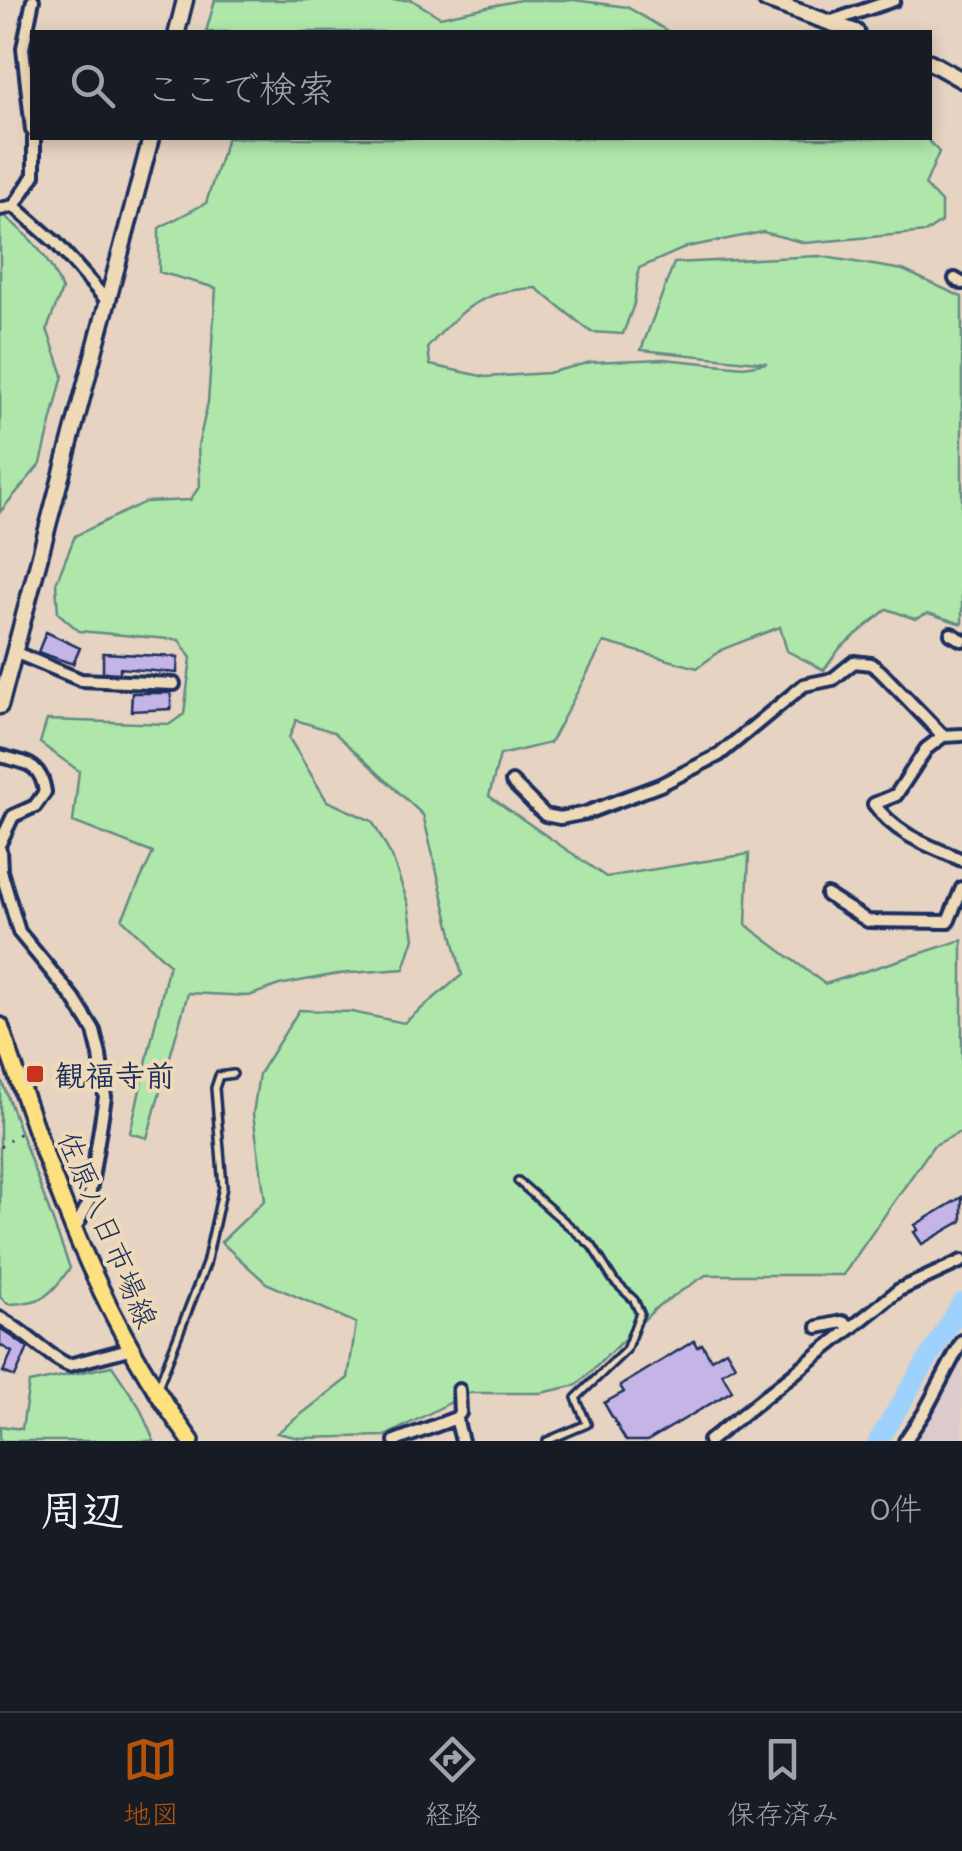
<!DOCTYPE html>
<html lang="ja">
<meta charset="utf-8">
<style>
body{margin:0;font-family:Mali,"Klee One",sans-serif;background:#242831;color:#f1f3f6}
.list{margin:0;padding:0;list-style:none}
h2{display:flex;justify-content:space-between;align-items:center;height:130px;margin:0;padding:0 40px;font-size:42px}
h2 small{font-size:32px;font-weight:400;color:#9ea1a6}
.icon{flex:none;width:55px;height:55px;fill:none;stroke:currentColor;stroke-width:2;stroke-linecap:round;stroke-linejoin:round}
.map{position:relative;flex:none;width:962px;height:1441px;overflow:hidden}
.search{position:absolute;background:#171b24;box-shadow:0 5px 15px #0003;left:30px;right:30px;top:30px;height:110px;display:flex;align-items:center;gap:25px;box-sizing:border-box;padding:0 35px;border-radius:0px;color:#9ea1a6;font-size:38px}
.sheet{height:270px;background:#171b24}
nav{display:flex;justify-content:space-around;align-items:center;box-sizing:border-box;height:140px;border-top:2px solid #363941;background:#171b24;font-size:28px;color:#9ea1a6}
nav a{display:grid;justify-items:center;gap:5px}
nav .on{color:#b45309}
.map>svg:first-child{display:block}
.built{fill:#dccacc}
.green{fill:#afe7aa;stroke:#658b84;stroke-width:2.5}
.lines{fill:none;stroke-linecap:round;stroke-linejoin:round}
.river{stroke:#9ed2fc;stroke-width:20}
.building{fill:#c4b5e6;stroke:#1b2f5e;stroke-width:2.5}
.lane-casing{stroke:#1b2f5e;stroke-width:12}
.street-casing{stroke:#1b2f5e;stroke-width:18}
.secondary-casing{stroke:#1b2f5e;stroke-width:21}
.primary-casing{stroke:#1b2f5e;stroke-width:22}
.path{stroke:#1b2f5e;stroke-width:2.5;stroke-dasharray:2.5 8;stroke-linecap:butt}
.lane{stroke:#efdab8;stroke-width:5}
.street{stroke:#efdab8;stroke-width:10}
.secondary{stroke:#efdab8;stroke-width:14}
.primary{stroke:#fde080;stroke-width:15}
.poi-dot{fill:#c8321e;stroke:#efdab8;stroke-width:4}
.labels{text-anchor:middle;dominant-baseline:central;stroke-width:8;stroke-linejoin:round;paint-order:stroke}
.poi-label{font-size:30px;font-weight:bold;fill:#1b2f5e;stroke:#efdab8;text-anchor:start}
.street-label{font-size:30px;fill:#1b2f5e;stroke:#efdab8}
</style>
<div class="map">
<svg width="962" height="1441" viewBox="0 0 962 1441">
<rect width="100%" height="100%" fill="#e6d3c1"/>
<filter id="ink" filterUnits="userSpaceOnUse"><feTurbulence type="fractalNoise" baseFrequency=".01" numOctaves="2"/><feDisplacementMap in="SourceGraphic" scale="20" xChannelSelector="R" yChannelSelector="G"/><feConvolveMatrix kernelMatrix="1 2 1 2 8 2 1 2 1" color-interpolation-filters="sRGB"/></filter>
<g filter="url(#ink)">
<path class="built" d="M962,1346V1441H911Z"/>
<path class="green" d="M215,0H412L440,17L520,0H574L627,7L669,32H206Z
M227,138H926L939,152L925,185L941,202V222L926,232L805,243L763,232L687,247L639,268L634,304L623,334L591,332L536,288C482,290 463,308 428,347L430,365L486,377L548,373L591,362L664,359L744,367L767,363L641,350L674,263L819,256L903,270L962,297V624L928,613L915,619L887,609L840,648L824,670L787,651L780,627L723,649L697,668L604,642L550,743L500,755L489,796L606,877L749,854L746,925L825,984L962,940V1131L933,1146L843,1275H706L658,1306L577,1385L541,1393H469L385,1436L300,1438L277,1433L348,1378L356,1323L266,1283L221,1242L265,1200L253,1114L259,1074L299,1010L352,1012L404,1023L462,975L423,815L334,732L296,720L289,738L327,801L372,821L392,857L408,903L414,938L404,969L337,974L279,985L249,996L188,993L147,1138L130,1133L169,964L122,919L153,853L73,822L79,771L40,743L47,720L170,724L184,714L191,658L179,640L79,631L58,613L56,583L75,536L145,502L190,500L200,486L198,446L208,402L216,288L159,272V228L206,203Z
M3,215C31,237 49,257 62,290L47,329L63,375L41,463L0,512V216Z
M0,1076L70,1268C49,1296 45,1303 8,1304L0,1297Z
M112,1366L139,1406L154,1441H0V1426L22,1429L29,1383Z"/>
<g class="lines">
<path class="river" d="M878,1441L962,1303"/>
</g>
<path class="building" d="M46,632L80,648L73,664L38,652Z
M103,653L178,657L177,673L120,668V673L103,672Z
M132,693H171V709L131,711Z
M962,1197V1221L922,1244L914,1232L918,1230L915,1225Z
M0,1328L28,1348L15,1377L3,1372L12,1352L0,1345Z
M694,1341L697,1347L702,1344L711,1359L726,1350L735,1365L722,1373L732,1391L647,1441H626L604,1403L624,1392L620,1386Z"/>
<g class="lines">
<defs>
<path id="lane" d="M518,1181L592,1246L614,1281L634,1300L640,1313L626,1350L576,1398L587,1424L547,1441
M158,1387L206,1264L223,1187L215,1088L219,1076L233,1074"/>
<path id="street" d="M829,22L894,0
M32,130L23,48L33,0
M14,206L56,243L109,303
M0,209L14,206L34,175V138
M955,279L962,283
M951,634L962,640
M14,652L81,680L174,684
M943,736L926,749L896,795L874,804C896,835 928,845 962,860
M0,756C26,763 41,763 45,792L35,806L13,816L0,843
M512,782L545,815L560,818L586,813L660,785L719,755L804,685L833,679L854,662L871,664L880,671L943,736L962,735
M0,850L1,871L19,932L74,999L94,1031L100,1055L105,1097L88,1204L78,1223L71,1225
M827,895L868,921L948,922L962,888
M0,1318C22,1329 51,1359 69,1365L129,1349
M818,1327L842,1322L853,1327
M456,1418L462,1441
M395,1441L456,1418L460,1413L459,1390
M709,1441L899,1290L962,1261
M905,1441L924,1413L962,1341"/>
<path id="secondary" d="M766,0L856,32
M177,32L185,0
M930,62L962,80
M0,706L151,138"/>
<path id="primary" d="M0,1026C51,1175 96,1313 191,1441"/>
</defs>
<use href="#lane" class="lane-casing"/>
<use href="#street" class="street-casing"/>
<use href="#secondary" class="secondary-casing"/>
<use href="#primary" class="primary-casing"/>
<path class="path" d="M0,1147L20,1133"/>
<use href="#lane" class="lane"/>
<use href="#street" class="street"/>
<use href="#secondary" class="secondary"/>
<use href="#primary" class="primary"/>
</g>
</g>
<rect class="poi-dot" x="25" y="1064" width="20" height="20" rx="5"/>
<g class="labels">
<g class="poi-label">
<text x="55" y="1074">観福寺前</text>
</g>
<g class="street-label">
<text transform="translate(109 1229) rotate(67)">佐原八日市場線</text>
</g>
</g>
</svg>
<div class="search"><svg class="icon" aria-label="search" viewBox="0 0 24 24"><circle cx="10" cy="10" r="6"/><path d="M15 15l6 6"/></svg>ここで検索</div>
</div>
<section class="sheet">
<h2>周辺<small>0件</small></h2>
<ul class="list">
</ul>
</section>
<nav>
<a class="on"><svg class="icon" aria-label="map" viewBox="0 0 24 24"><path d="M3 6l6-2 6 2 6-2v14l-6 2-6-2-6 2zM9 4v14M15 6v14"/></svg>地図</a>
<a><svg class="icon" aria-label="directions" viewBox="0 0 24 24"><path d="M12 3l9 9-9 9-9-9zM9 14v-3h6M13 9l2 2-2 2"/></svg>経路</a>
<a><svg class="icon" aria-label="saved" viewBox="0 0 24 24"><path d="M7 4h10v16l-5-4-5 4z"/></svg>保存済み</a>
</nav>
